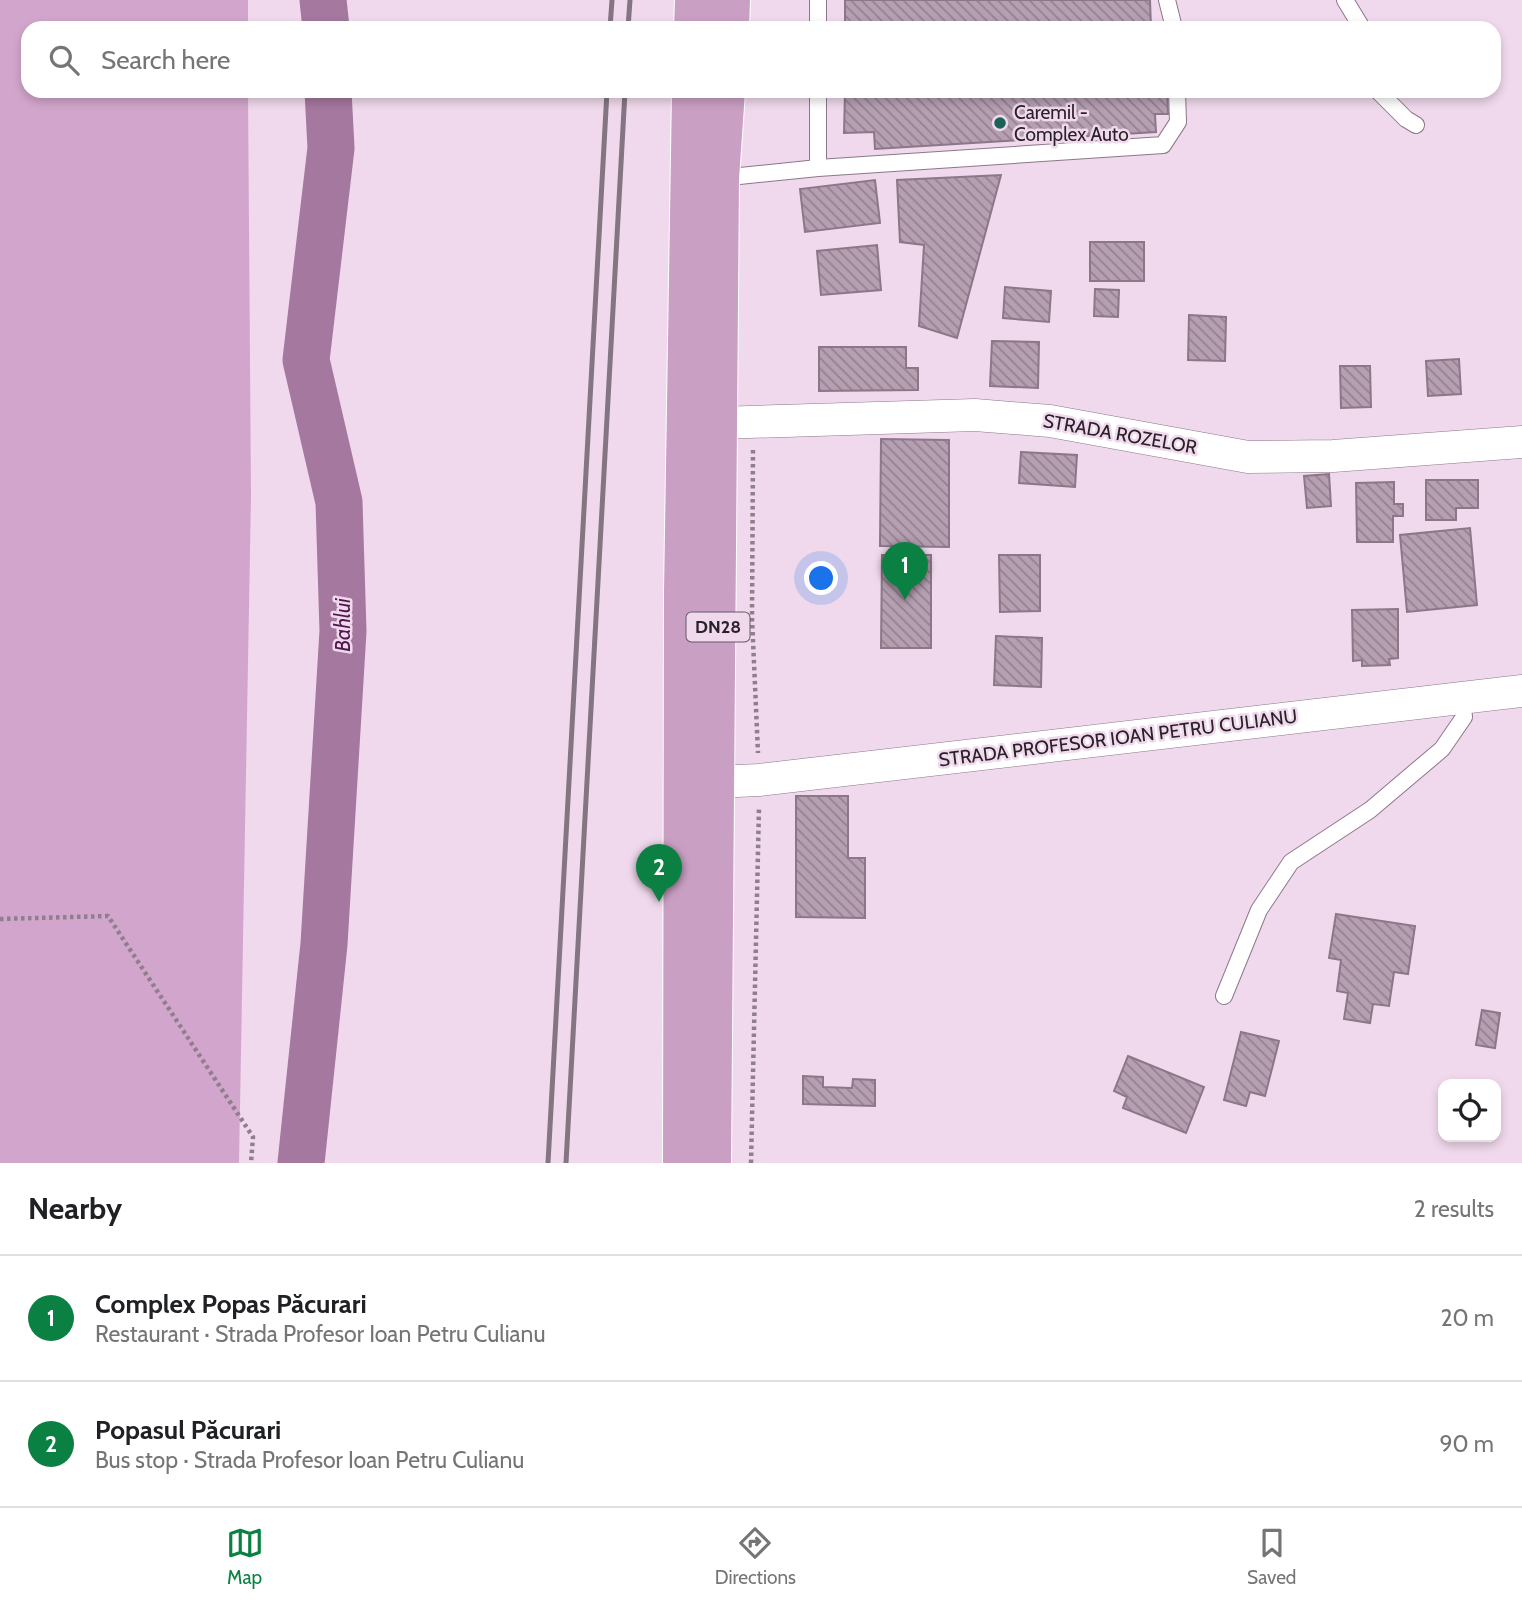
<!DOCTYPE html>
<meta charset="utf-8">
<style>
body{margin:0;font-family:Cabin,sans-serif;background:#f2f2f2;color:#202124}
.controls{position:absolute;right:21px;bottom:21px;display:grid;overflow:hidden;border-radius:14px;box-shadow:0 4px 10px #0003}
.controls button{width:63px;height:63px;display:grid;place-items:center;padding:0;border:0;border-bottom:2px solid #e0e0e0;background:#fff;color:#202124;font:35px sans-serif}
.you{position:absolute;left:822px;top:579px;width:24px;height:24px;margin:-18px;border:5px solid #fff;border-radius:50%;background:#1a73e8;box-shadow:0 0 0 10px #1a73e833}
.badge{display:grid;place-items:center;width:46px;height:46px;border-radius:50%;background:#0b8043;color:#fff;font-size:23px;font-weight:700}
.pin{position:absolute;translate:-50% -58px;filter:drop-shadow(0 2px 4px #0008)}
.pin::after{content:'';position:absolute;top:37px;width:24px;height:21px;background:inherit;clip-path:polygon(0 0,100% 0,50% 100%)}
.list{margin:0;padding:0;list-style:none}
h2{display:flex;justify-content:space-between;align-items:center;height:91px;margin:0;padding:0 28px;font-size:30px}
h2 small{font-size:23px;font-weight:400;color:#757577}
.list li{display:grid;grid-template-columns:46px 1fr auto;gap:21px;align-items:center;box-sizing:border-box;height:126px;padding:0 28px;border-top:2px solid #e0e0e0}
.list b{display:block;font-size:26px;white-space:nowrap}
.list p{margin:0;font-size:23px;white-space:nowrap;color:#757577}
.list em{font-size:23px;font-style:normal;color:#757577}
.icon{flex:none;width:38px;height:38px;fill:none;stroke:currentColor;stroke-width:2;stroke-linecap:round;stroke-linejoin:round}
.map{position:relative;flex:none;width:1522px;height:1163px;overflow:hidden}
.search{position:absolute;background:#fff;box-shadow:0 4px 10px #0003;left:21px;right:21px;top:21px;height:77px;display:flex;align-items:center;gap:18px;box-sizing:border-box;padding:0 24px;border-radius:21px;color:#757577;font-size:26px}
.sheet{height:343px;background:#fff}
nav{display:flex;justify-content:space-around;align-items:center;box-sizing:border-box;height:98px;border-top:2px solid #e0e0e0;background:#fff;font-size:19px;color:#757577}
nav a{display:grid;justify-items:center;gap:4px}
nav .on{color:#0b8043}
.map>svg:first-child{display:block}
.grass{fill:#d2a6cc}
.lines{fill:none;stroke-linecap:round;stroke-linejoin:round}
.river{stroke:#a5789f;stroke-width:47}
.building{fill:url(#building-back-hatch);stroke:#8c7789;stroke-width:2}
.service-casing{stroke:#8c7789;stroke-width:18}
.minor-casing{stroke:#8c7789;stroke-width:33}
.trunk-casing{stroke:#fff;stroke-width:40}
.path{stroke:#8f7e8c;stroke-width:4.5;stroke-dasharray:3.5 3.5;stroke-linecap:butt}
.service{stroke:#fff;stroke-width:16}
.minor{stroke:#fff;stroke-width:32}
.trunk{stroke:#ca9fc4;stroke-width:38}
.rail{stroke:#847582;stroke-width:5}
.poi-dot{fill:#1a6358;stroke:#f0d9ec;stroke-width:2.5}
.labels{text-anchor:middle;dominant-baseline:central;stroke-width:5;stroke-linejoin:round;paint-order:stroke}
.shield{fill:#f0d9ec;stroke:#655863;stroke-width:2}
.shield-label{font-size:18px;font-weight:bold;fill:#292028}
.poi-label{font-size:19px;fill:#292028;stroke:#f0d9ec;text-anchor:start}
.street-label{font-size:19px;fill:#292028;stroke:#f0d9ec}
.water-label{font-size:21px;font-style:italic;fill:#4f174b;stroke:#f0d9ec}
</style>
<div class="map">
<svg width="1522" height="1163" viewBox="0 0 1522 1163">
<defs>
<pattern id="building-back-hatch" width="6" height="6" patternUnits="userSpaceOnUse" patternTransform="scale(1.75)"><rect width="6" height="6" fill="#b59fb1"/><path d="M-1 5l2 2M0 0l6 6M5-1l2 2" fill="none" stroke="#938190"/></pattern>
</defs>
<rect width="100%" height="100%" fill="#f0d9ec"/>
<path class="grass" d="M0,0H248V28H28V91H248L251,496L239,1163H0Z"/>
<g class="lines">
<path class="river" d="M323,0L326,28
M301,1163L324,944L343,631L339,502L306,360L331,148L328,91"/>
</g>
<path class="building" d="M845,0H1150L1151,28H845Z
M845,91H1167L1168,114H1155L1156,132L875,149L874,132L844,133Z
M1001,175L957,338L919,326L924,245L900,242L897,180Z
M875,180L880,223L805,232L800,189Z
M1090,242H1144V281H1090Z
M877,245L881,290L821,295L817,251Z
M1005,287L1051,291L1049,322L1003,318Z
M1095,289L1119,290L1118,317L1094,316Z
M1189,315L1226,317L1225,361L1188,360Z
M992,341L1039,342L1038,388L990,386Z
M819,347H906V368H918V390L819,391Z
M1459,359L1461,394L1428,396L1426,361Z
M1340,366H1370L1371,407L1341,408Z
M881,439L949,440V547L880,546Z
M1021,452L1077,455L1075,487L1019,483Z
M1329,474L1331,506L1307,508L1304,476Z
M1426,480H1478V508H1456V520H1426Z
M1394,482V504H1403V516H1393V542H1357L1356,483Z
M1470,528L1477,605L1407,612L1400,535Z
M882,555H931V648H881Z
M999,555H1040V611L1000,612Z
M1398,609V658L1389,659L1390,665L1362,666V660L1353,661L1352,610Z
M996,636L1042,638L1041,687L994,685Z
M796,796H848V858H865V918L796,917Z
M1336,914L1415,926L1408,974L1394,972L1389,1006L1373,1004L1370,1023L1344,1019L1348,993L1337,991L1341,960L1329,958Z
M1482,1010L1500,1013L1495,1048L1476,1045Z
M1241,1032L1279,1041L1265,1096L1250,1092L1246,1106L1224,1100Z
M1128,1056L1204,1087L1186,1133L1123,1108L1127,1097L1114,1091Z
M803,1076L823,1077V1087L852,1088L853,1079L875,1080V1106L803,1104Z"/>
<g class="lines">
<defs>
<path id="service" d="M1167,0L1174,28
M1345,0L1362,28
M818,28V0
M1378,91L1406,119L1416,125
M818,168L1163,145L1178,122L1177,91
M720,178L818,168V91
M1224,996L1259,910L1291,862L1370,810L1442,749L1464,717L1462,698"/>
<path id="minor" d="M718,423L975,415L1050,421L1248,457L1333,456L1522,442
M715,782L759,780L1522,691"/>
<path id="trunk" d="M693,28L694,0
M730,28L731,0
M682,1163L683,593L691,91
M712,1163L720,178L726,91"/>
</defs>
<use href="#service" class="service-casing"/>
<use href="#minor" class="minor-casing"/>
<use href="#trunk" class="trunk-casing"/>
<path class="path" d="M753,450L752,618L758,753
M0,919L108,916L253,1137L251,1163
M751,1163L759,807"/>
<use href="#service" class="service"/>
<use href="#minor" class="minor"/>
<use href="#trunk" class="trunk"/>
<path class="rail" d="M610,28L612,0
M628,28L630,0
M548,1163L607,91
M566,1163L625,91"/>
</g>
<circle class="poi-dot" cx="1000" cy="123" r="7"/>
<g class="labels">
<rect class="shield" x="686.5" y="612.5" width="63" height="29" rx="5"/>
<g class="shield-label">
<text x="718" y="627">DN28</text>
</g>
<g class="poi-label">
<text x="1014" y="112">Caremil -<tspan x="1014" dy="22">Complex Auto</tspan></text>
</g>
<g class="street-label">
<text transform="translate(1120 434) rotate(10)">STRADA ROZELOR</text>
<text transform="translate(1118 738) rotate(-7)">STRADA PROFESOR IOAN PETRU CULIANU</text>
</g>
<g class="water-label">
<text transform="translate(342 625) rotate(-90)">Bahlui</text>
</g>
</g>
</svg>
<div class="controls">
<button><svg class="icon" aria-label="locate" viewBox="0 0 24 24"><circle cx="12" cy="12" r="6"/><path d="M12 2v4M12 18v4M2 12h4M18 12h4"/></svg></button>
</div>
<div class="you"></div>
<div class="pin badge" style="left:905px;top:600px">1</div>
<div class="pin badge" style="left:659px;top:902px">2</div>
<div class="search"><svg class="icon" aria-label="search" viewBox="0 0 24 24"><circle cx="10" cy="10" r="6"/><path d="M15 15l6 6"/></svg>Search here</div>
</div>
<section class="sheet">
<h2>Nearby<small>2 results</small></h2>
<ul class="list">
<li><span class="badge">1</span><div><b>Complex Popas Păcurari</b><p>Restaurant · Strada Profesor Ioan Petru Culianu</p></div><em>20 m</em></li>
<li><span class="badge">2</span><div><b>Popasul Păcurari</b><p>Bus stop · Strada Profesor Ioan Petru Culianu</p></div><em>90 m</em></li>
</ul>
</section>
<nav>
<a class="on"><svg class="icon" aria-label="map" viewBox="0 0 24 24"><path d="M3 6l6-2 6 2 6-2v14l-6 2-6-2-6 2zM9 4v14M15 6v14"/></svg>Map</a>
<a><svg class="icon" aria-label="directions" viewBox="0 0 24 24"><path d="M12 3l9 9-9 9-9-9zM9 14v-3h6M13 9l2 2-2 2"/></svg>Directions</a>
<a><svg class="icon" aria-label="saved" viewBox="0 0 24 24"><path d="M7 4h10v16l-5-4-5 4z"/></svg>Saved</a>
</nav>
